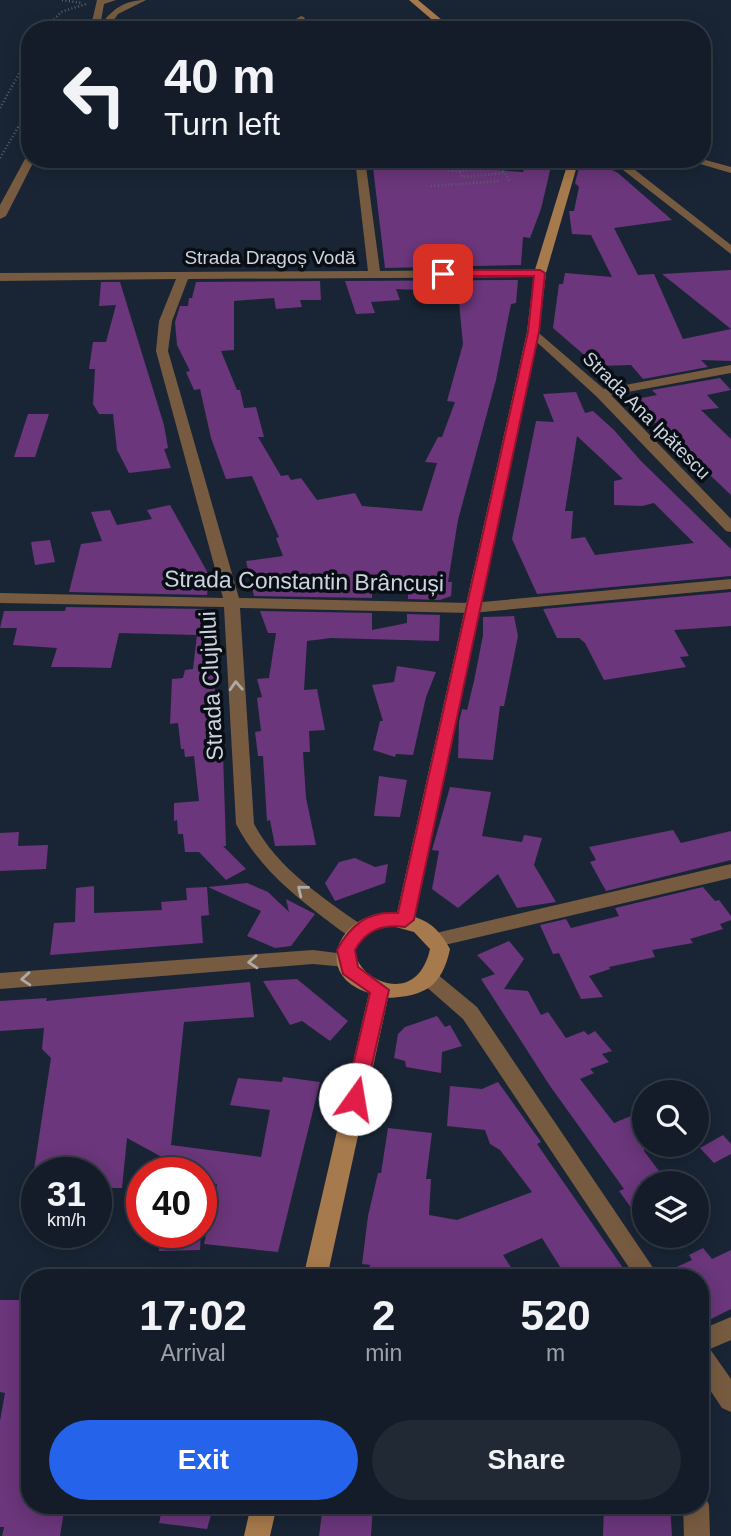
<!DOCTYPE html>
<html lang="en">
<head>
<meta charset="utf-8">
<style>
  :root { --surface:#131c28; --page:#202934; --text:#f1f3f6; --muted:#9da1a8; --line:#323a45; --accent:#2563eb }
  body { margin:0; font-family:Helvetica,sans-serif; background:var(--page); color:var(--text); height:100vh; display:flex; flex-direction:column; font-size:26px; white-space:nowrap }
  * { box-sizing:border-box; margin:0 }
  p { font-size:23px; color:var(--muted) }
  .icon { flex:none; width:38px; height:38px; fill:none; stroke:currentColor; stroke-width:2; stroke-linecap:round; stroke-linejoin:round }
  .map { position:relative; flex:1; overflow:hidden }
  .panel { position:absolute; left:21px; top:1269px; width:688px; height:245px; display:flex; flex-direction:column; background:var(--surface); border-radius:28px; box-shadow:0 4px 18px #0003,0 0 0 2px var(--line) }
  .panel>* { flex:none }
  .banner { position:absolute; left:21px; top:21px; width:690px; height:147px; border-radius:28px; box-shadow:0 4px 18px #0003,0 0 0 2px var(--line); background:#131c28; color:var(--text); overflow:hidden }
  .controls { position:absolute; left:632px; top:1080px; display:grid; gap:14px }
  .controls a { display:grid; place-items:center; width:77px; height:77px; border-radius:50%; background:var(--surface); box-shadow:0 4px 18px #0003,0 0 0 2px var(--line); font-size:35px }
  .speed { position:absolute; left:21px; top:1157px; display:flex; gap:14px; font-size:35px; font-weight:700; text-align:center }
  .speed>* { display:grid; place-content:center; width:91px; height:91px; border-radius:50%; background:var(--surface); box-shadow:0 4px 18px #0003,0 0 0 2px var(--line); line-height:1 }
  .speed small { font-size:18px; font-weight:400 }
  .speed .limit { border:10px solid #d22; background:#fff; color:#111 }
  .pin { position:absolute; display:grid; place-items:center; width:60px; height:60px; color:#fff; margin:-30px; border-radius:14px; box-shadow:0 4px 10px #0006 }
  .me { position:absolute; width:77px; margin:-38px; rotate:13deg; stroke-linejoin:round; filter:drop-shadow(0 0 5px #0008) }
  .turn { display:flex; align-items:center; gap:24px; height:147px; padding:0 28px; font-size:32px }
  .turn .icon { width:91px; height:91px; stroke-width:2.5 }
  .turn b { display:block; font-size:49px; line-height:60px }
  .eta { display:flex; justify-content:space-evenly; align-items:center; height:119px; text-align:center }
  .eta b { font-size:42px; font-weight:700; line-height:49px }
  .button { display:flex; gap:14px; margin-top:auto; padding:14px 28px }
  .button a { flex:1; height:80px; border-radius:42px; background:var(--accent); color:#fff; font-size:28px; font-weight:700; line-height:80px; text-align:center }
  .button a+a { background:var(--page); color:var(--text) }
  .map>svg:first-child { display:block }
  .building { fill:#6b367b; fill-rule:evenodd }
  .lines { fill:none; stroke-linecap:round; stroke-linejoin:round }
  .path { stroke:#596372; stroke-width:2.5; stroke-dasharray:1 2.5; stroke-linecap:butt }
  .street { fill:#775b40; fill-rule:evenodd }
  .secondary { fill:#a67a4c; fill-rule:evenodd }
  .oneway { stroke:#aeaaa7 }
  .route { fill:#e11d48; stroke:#92132f; stroke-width:2 }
  .labels { text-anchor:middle; stroke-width:7; stroke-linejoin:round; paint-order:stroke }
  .far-street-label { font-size:19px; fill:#ccd4df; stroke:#090e15 }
  .street-label { font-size:23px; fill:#ccd4df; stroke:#090e15 }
</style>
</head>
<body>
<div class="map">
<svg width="731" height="1536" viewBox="0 0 731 1536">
  <rect width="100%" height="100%" fill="#192535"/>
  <path class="building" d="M372 159H442L444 165 490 161 496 170 523 172 527 160 552 162 541 209 530 238 523 237 521 265 385 268Z
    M580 164 604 166 618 173 672 220 614 228 638 275 654 274 683 339 731 329 662 274 731 270V361L701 360 708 367 643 379 631 365 597 366 553 328 559 284H563L565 273 612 277 591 235 572 234 569 211H574L579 187 575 183Z
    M518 280 516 303 511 304 496 380 458 520 448 582H452L451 596 440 600 408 599V591H372V598L254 596 246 561 283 556 276 538 279 537 252 476 226 479 211 438 200 389 194 390 186 372 190 371 177 345 175 322 180 306H188L189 298H192L196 282 320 281 321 300H300L302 307 276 309 274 298 234 301V350L221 351 237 390H240L244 408 256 407 264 437H258L281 476 288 475 291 480 301 478 317 500 355 493 362 506 422 511 437 463 425 462 438 437H442L455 402 447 401 463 344 458 292 396 289 400 300 371 302 375 313 356 314 345 281Z
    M101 282H120L164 425 168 448 164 449 171 468 129 473 117 450 113 414H99L93 404 95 369H89L93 342H106L116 305 99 306Z
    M720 378 731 390 707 395 719 408 701 410 731 439V495L634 403H639L636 399 657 395 652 390Z
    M576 392 585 413 593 411 614 430 640 460 731 549V576L537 594 512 539 536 421 554 422 543 394ZM577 436 623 479 614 481V505L642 506 654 503 694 543 595 555 585 537 571 539 573 511H565Z
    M28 414H49L35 457H14Z
    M170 505 209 575 207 595 69 592 81 544 102 541 91 512 110 510 117 525 152 519 147 510Z
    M50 540 55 562 35 565 31 542Z
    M731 592V626L674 630 689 656 680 657 686 667 604 680 585 643 579 638H557L543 609Z
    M66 607 205 609 204 612 218 615 213 664 215 693H209L210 732 220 731 223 753 226 846H223L246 869 226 880 199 852H185L183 834H178L177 820 174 821V803L199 801 194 756 185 757 184 749H181L178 723 170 724 172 679 183 678 185 670 193 669 197 635 119 633 111 668 70 667H51L57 648 13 645 17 628H0L4 611H65Z
    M260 611 372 613V630L407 623V614L440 615 439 641 331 638 307 641 304 690 317 689 325 730 309 731 310 752H303L306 798 316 845 275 846 270 820 267 821 263 756H258L255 732 261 731 257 698 262 697 257 679 269 678 276 633H268Z
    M514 616 518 636 504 706H500L493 760 458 758 459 722 462 709 467 710 474 681 483 635V617Z
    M397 666 436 672 426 697 413 755 396 754 395 757 373 750 380 721H383L372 685 394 682Z
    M379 776 407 780 400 817 374 816Z
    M450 787 491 792 482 836 522 842 524 835 542 838 534 865 556 902 517 908 498 874 458 908 432 889 439 851 432 850Z
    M673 830 681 843 731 831V860L606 891 590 862 596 860 589 847Z
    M19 832 18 846 48 845 46 869 0 871V833Z
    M355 858 375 867 388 864 385 883 335 901 325 883 339 862Z
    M247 883 268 892 289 912 286 899 315 914 291 946 275 948 247 936 261 911 208 887Z
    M94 886V913L162 910 161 902 187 900 186 888 207 887 209 915 201 916 203 943 50 955 54 923 75 922 76 888Z
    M703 887 715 901 719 900 731 916V920L720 924 723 929 690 939 693 943 652 950 655 957 609 967 610 969 589 976 603 997 581 999 559 953 553 954 540 925 566 919 571 928 619 916 615 908Z
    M509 941 524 959 504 989 528 991 541 1015 548 1012 566 1038 584 1031 588 1035 595 1031 612 1051 602 1054 609 1062 590 1069 594 1073 580 1079 614 1123 638 1113 644 1121V1151L668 1183H644V1218L636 1207 632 1209 619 1191 624 1189 550 1086 481 979 495 974 477 955Z
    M297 979 348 1021 330 1041 302 1021 290 1025 263 981Z
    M250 982 254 1017 184 1022 171 1145 261 1157 270 1110 230 1105 238 1078 282 1082 283 1077 320 1082 278 1252 204 1244 217 1184 201 1182V1172H179L180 1167 127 1138 122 1188H96V1172L34 1170 51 1058 42 1049 44 1028 0 1031V1001L47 998 46 1001Z
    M437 1016 445 1027 450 1025 462 1046 442 1052 441 1073 406 1067 405 1061 394 1058 398 1034 405 1027Z
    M498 1082 541 1142 537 1144 630 1278H567L542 1238 503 1255 518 1278H368L370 1265 362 1264 368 1216 378 1173H381L388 1128 432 1133 426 1179H431L429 1215 457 1220 532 1192 500 1150 490 1144 485 1130 447 1126 450 1086 482 1089Z
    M723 1135 731 1144V1154L714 1163 700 1148Z
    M161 1232H201L200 1250 159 1251Z
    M703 1248 712 1259 731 1250V1309L711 1319 700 1302V1278H662L661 1274 692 1260 689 1255Z
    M0 1300H30V1505H65L60 1536H2L4 1527H0V1421L5 1393 0 1392Z
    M163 1505H214L207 1529 159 1523Z
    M323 1505H373L371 1536H319Z
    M604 1505H670L672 1536H603Z"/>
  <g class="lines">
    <path class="path" d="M62 0 82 3
      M45 30 61 12 86 4
      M0 108 30 54
      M0 158 30 107
      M423 168 445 167 447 171 501 168 510 181
      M460 172 462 177 505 173
      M431 186 500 181"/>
    <path class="street" d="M97 0H116L104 4 100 26C112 9 125 0 146 0L118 14 107 30H90Z
      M301 16 304 17 310 30H301L296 19Z
      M30 156V159H35L6 216 0 219V205L25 159Z
      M355 159H365L380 271 540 269 546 273 540 277 188 279 172 321 168 351 239 598 471 603 731 579V589L471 613 240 608 254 824C278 869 322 897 363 926L366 931 363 936 356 938C344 935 334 925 324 918 288 891 257 864 236 824L224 607 0 603V593L223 598 156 351 159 321 176 279 0 281V273L368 271Z
      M609 159H621L731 245V254Z
      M683 159H702L731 167V173Z
      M533 328 604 389 731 365V373L611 395 731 519V532L726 531 596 396 529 335V329Z
      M731 864V878L436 947 429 945 426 940 429 935 436 933Z
      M313 950 353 955 356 960 353 965 346 967 313 964 0 989V973Z
      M430 971 437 974 477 1007 660 1278H636L463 1019 423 984 420 979 423 974Z
      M731 1317V1340L710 1349 731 1379V1412L722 1408 700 1375V1330Z
      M700 1494 705 1496 709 1505 710 1536H684L683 1505H700Z"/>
    <path class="secondary" d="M409 0H418L454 30H444Z
      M569 159H579L546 273 539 332 415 917C433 923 441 933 450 949 442 986 426 996 388 998L327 1278H303L369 993C308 974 342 907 397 913L527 332 534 273ZM392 926 414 932 430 949C411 1034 299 939 392 926Z
      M251 1505H277L270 1536H244Z"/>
  </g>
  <defs><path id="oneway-chevron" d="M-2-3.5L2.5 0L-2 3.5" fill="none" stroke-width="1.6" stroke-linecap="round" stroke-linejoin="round" transform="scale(1.75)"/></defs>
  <g class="oneway">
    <use href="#oneway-chevron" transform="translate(236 686) rotate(-93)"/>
    <use href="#oneway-chevron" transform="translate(302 890) rotate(-141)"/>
    <use href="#oneway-chevron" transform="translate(253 962) rotate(176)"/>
    <use href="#oneway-chevron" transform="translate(26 979) rotate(176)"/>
  </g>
  <path class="route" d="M443 270H540L545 273 539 332 414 920 405 927C382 924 366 930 355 950L358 967 389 990 364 1099 362 1105H348L345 1099 370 993 343 974 337 950C350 926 368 910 398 913L528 332 534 276H439V271Z"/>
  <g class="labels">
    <g class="far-street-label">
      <text x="270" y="264">Strada Dragoș Vodă</text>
      <text transform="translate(647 415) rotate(45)" y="7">Strada Ana Ipătescu</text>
    </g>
    <g class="street-label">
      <text transform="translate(304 581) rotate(1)" y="8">Strada Constantin Brâncuși</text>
      <text transform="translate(211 686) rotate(-93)" y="8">Strada Clujului</text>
    </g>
  </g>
</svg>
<div class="controls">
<a><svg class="icon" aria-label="search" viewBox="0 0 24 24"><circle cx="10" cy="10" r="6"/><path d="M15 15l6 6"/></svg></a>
<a><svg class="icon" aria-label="layers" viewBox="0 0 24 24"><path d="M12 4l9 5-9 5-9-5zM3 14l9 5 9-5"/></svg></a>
</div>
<div class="speed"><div>31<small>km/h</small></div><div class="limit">40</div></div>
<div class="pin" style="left:443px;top:274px;background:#d93025"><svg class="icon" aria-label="arrive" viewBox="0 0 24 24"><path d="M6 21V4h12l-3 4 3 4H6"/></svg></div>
<svg class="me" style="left:355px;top:1099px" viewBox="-20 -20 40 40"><circle r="19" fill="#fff"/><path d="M0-13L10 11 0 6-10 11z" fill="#e11d48"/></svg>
<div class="banner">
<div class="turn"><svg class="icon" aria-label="left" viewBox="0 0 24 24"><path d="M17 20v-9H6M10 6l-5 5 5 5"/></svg><div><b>40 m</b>Turn left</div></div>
</div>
<section class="panel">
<div class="eta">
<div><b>17:02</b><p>Arrival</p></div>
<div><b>2</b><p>min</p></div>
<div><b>520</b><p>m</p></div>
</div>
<div class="button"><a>Exit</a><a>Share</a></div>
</section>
</div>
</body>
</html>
